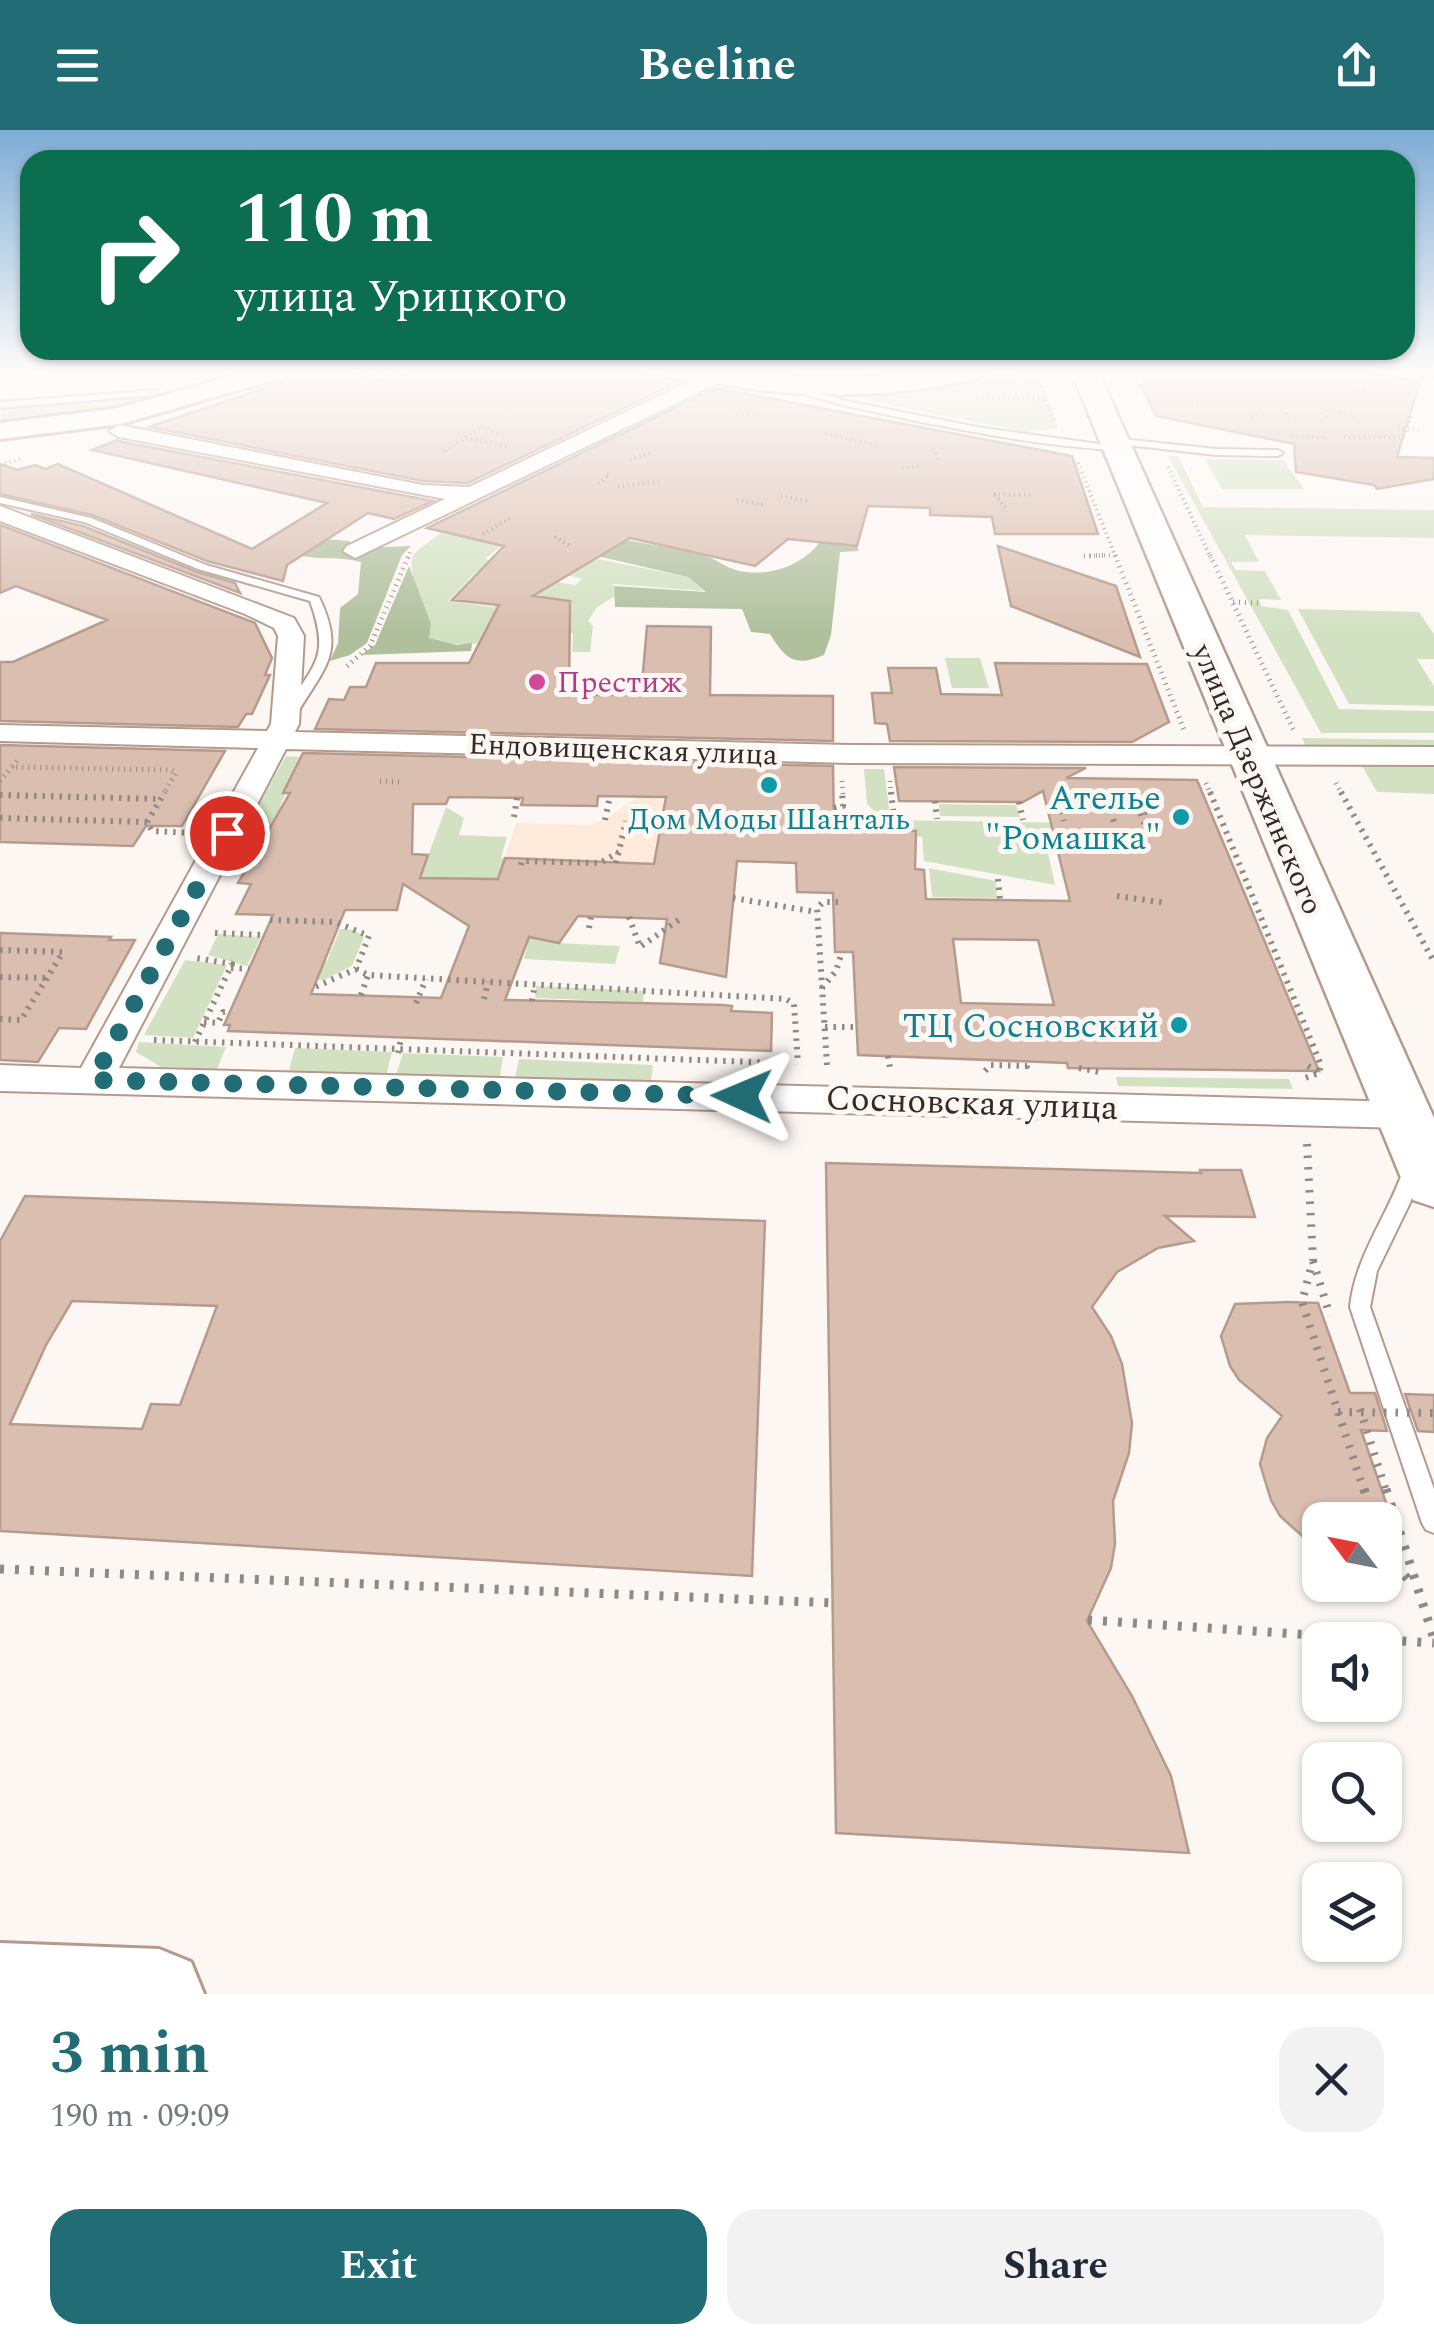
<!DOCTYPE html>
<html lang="en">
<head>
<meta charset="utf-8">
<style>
  :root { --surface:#fff; --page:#f2f2f3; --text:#1f2937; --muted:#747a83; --accent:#216c75 }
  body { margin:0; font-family:Spectral,serif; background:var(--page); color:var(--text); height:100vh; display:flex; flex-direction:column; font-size:38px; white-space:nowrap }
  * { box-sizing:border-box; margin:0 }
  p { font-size:32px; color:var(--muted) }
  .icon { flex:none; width:55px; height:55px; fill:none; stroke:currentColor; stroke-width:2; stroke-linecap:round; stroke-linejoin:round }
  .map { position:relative; height:1864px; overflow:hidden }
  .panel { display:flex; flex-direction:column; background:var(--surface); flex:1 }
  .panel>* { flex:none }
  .banner { position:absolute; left:20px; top:20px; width:1395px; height:210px; border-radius:30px; box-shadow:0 2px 8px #0004; background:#0b6e4f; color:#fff; overflow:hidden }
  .needle { width:65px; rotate:302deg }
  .controls { position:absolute; left:1302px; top:1372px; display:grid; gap:20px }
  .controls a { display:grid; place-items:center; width:100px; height:100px; border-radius:20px; background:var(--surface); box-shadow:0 2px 8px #0004; font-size:50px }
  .pin { position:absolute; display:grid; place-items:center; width:85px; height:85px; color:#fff; margin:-42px; border:5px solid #fff; border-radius:50%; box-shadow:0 2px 10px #0007 }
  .me { position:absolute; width:110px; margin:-55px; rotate:271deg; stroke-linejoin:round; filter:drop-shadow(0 0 8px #0008) }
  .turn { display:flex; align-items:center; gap:35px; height:210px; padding:0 50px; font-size:45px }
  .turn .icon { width:130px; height:130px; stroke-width:2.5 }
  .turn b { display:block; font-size:70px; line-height:85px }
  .round { display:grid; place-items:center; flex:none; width:105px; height:105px; border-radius:30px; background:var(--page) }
  .headline { display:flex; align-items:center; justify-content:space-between; height:170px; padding:0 50px }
  h1 { font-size:60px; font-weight:700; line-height:75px; color:var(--accent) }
  .cta { display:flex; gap:20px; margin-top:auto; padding:20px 50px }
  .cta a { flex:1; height:115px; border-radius:30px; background:var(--accent); color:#fff; font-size:40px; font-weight:700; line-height:115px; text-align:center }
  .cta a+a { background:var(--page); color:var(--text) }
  header { display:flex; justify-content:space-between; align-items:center; height:130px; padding:0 50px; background:var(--accent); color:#fff; font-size:45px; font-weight:700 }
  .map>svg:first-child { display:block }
  .education { fill:#fdeada }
  .green { fill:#d3e1c3 }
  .forest { fill:#b0c09d }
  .building { fill:#dabeb0; stroke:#b69b8d; stroke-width:2.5; fill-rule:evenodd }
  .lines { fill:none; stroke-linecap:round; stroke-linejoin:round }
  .service-casing { stroke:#b59a8c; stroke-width:4 }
  .minor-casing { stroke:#b59a8c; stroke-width:4 }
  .secondary-casing { stroke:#b59a8c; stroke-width:6 }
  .primary-casing { stroke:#b59a8c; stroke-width:5 }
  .path-far4 { stroke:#918985; stroke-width:4; stroke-dasharray:1 4; stroke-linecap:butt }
  .path-far3 { stroke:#918985; stroke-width:5; stroke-dasharray:1 5; stroke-linecap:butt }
  .path-far2 { stroke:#918985; stroke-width:6; stroke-dasharray:2.5 6; stroke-linecap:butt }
  .path-far1 { stroke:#918985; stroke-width:8; stroke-dasharray:2.5 9; stroke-linecap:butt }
  .path { stroke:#918985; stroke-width:9; stroke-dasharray:4 11; stroke-linecap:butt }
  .service { fill:#fff; fill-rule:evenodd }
  .minor { fill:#fff; fill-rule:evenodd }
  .secondary { fill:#fff; fill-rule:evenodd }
  .primary { fill:#fff; fill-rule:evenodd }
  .path-bridge { stroke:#918985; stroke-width:8; stroke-dasharray:2.5 9; stroke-linecap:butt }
  .route { stroke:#216c75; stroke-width:18; stroke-dasharray:0 32.4 }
  .hotel-dot { fill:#d1479c; stroke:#fdf7f4; stroke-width:4 }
  .culture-dot { fill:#0f9aa8; stroke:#fdf7f4; stroke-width:4 }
  .labels { text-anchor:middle; stroke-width:10; stroke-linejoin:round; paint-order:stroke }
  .far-hotel-label { font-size:30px; fill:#b23c85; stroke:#fdf7f4; text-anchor:start }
  .far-street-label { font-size:30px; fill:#342a24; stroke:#fdf7f4 }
  .far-culture-label { font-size:30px; fill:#0d838f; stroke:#fdf7f4 }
  .culture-label { font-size:35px; fill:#0d838f; stroke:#fdf7f4; text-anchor:end }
  .street-label { font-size:35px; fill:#342a24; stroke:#fdf7f4 }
</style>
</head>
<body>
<header><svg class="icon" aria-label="menu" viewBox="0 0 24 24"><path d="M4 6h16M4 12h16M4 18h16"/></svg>Beeline<svg class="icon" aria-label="share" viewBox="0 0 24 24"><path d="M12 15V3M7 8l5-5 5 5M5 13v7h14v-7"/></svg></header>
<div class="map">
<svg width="1434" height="1864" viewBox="0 0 1434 1864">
  <rect width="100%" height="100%" fill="#fdf7f4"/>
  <path class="education" d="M637 667H655L665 672 658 713 662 749 505 727 516 693 589 695 605 690Z"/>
  <path class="green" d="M1008 244 1042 249 1058 298 1025 302 863 270 862 263Z
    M132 268 145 270 82 286 0 293 2 279Z
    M1168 326H1178L1203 377 1434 380V408L1245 405 1259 432H1231L1236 440 1265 441 1281 470 1259 469 1261 476 1288 480 1339 579 1434 581V603H1321Z
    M1205 329 1283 330 1304 359H1222Z
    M441 403 479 411 564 416 502 415 485 429 529 438 516 447 476 442 448 471 494 477 522 446 575 455 582 449 540 438 551 428 584 436 598 429 688 447 704 461 613 454 615 466 597 477 588 491 593 496 590 522H572L573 505 567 495C526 503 470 525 429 508 430 486 402 438 415 423 422 416 433 409 441 403Z
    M1298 479 1419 482 1434 504V529H1417L1434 556V576L1349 574Z
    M945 528H980L989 558H952Z
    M1302 608 1434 610V618L1306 617Z
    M286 626 301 627 268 705 244 701Z
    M1362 636 1434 637V664L1377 662Z
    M864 639H884L890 686H879L867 674Z
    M939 674 1016 675 1020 687 940 686Z
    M446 677 464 688 459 705 507 707 501 728 516 730 512 750 420 748Z
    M889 690 1081 693 1082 718H1047L1055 755 924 731 922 707 889 706Z
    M929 738 996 751 997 768 932 767Z
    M340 799 355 800 364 807 352 836 324 850H314L321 832 327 831Z
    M218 804 261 807 247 836 208 825Z
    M529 807 559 813 620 816 615 834 524 829Z
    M185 830 227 835 193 908 144 905Z
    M536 856 644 861 643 872 535 868Z
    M139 912 226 917 217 939 161 937 136 922Z
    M295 918 392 922 386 946 288 944Z
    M403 923 503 927 500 948 396 945Z
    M519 929 653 935 651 951 515 948Z
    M1116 947 1289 949 1293 959 1118 956Z"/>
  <path class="forest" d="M616 408C646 414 678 418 708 427 718 430 725 437 736 440 766 448 801 437 820 412L857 416 859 421 840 422 831 505 824 525C794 538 785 528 770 504L751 502 742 479 615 477 614 456 706 462 688 447 584 423Z
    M325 409 349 411 354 418 411 416 402 425 367 513 350 525 330 531 338 513 340 478 358 464 361 432C335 425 316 432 286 422Z
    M409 436 431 494 429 508 457 515 472 513 471 521 361 525 375 515Z"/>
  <path class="building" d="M291 242H345L384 252 411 242H636L681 251 468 353 423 351 149 297 285 251Z
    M1139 242H1365L1420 252 1397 327 1434 328V349L1377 359 1374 355 1296 342 1294 314 1156 286 1140 255H1146Z
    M716 258 1072 326 1098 404H995L992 387 930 385V378L868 376 857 416 788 409 755 436 630 408 533 466 570 471 569 565H641L647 496 711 497 710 565 833 566V611L315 599 329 569 344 570 350 557H366L376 533H469L499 475 452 470 504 416 427 398Z
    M117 310 118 311 433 371 394 389 368 383 287 435 283 451 207 431 92 385 0 364V334L17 340 35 335 46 339 58 334 252 419 327 373 92 320Z
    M31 384 83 396 197 442 235 453 240 463Z
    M0 395 255 493 272 528 265 545H270L252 584H246L238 597 0 591V532H13L107 490 16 456 0 463Z
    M998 416 1116 456 1140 527 1011 476Z
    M995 533 1147 534 1169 592 1132 612 890 611 887 594 875 593 872 563H892L888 538H936L941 564 1002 565Z
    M0 615 225 621 182 696H146L133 716 0 712Z
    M303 623 833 636 834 698 916 701 915 739 924 740 926 769 1070 771 1043 661 1023 672 899 671 894 637 1086 638 1066 648 1197 650 1319 941 1068 938 1067 933 858 925 853 822H835L833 763 797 762 796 733 737 731 726 847 660 833 667 789 578 786 559 813 529 807 505 870 723 875 732 876 731 881 772 883 771 921 228 901 230 895H224L273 785 236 784 251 754 238 753 290 663H283ZM598 666 666 667 654 734 505 728 498 749 420 748 428 725 412 724 413 674H446L449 667 523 668 521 675 597 676ZM403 754 469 796 441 868 311 864 345 780H397ZM953 809 1038 810 1054 875 961 873Z
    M0 803 111 807 109 810H135L86 899 59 898 38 932 0 930Z
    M826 1033 1201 1043 1200 1040H1241L1255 1087 1165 1086 1194 1111 1158 1118 1117 1142 1092 1177 1111 1206 1122 1234 1132 1293 1129 1323 1113 1371 1115 1414 1111 1438 1087 1491 1132 1566 1171 1646 1189 1723 836 1703Z
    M25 1066 765 1091 752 1446 0 1401V1111ZM72 1171 217 1176 180 1275 151 1274 142 1299 10 1294 46 1215Z
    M1287 1172 1318 1173 1350 1263H1375L1387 1301 1361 1300 1392 1390H1320V1422L1280 1386 1271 1370 1260 1334 1267 1308 1282 1286 1239 1250 1230 1236 1221 1206 1235 1174Z
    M1405 1264 1434 1265V1302L1418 1301Z"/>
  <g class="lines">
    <defs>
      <path id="service" d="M365 242H396L379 248Z
        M788 253 842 270 977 297 1121 317 1116 320C1052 317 989 305 926 293 879 283 831 274 785 258Z
        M158 260 155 265 0 278V272Z
        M1113 308 1216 319 1278 320 1283 323 1278 326 1216 325 1110 313 1108 311Z
        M0 367 91 388 206 435 319 467C347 525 323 538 295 587H285L284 584C311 534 332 532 310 471L198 439 84 392 0 373Z
        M1413 1031 1420 1033 1422 1038 1410 1073 1377 1141 1370 1177 1434 1359V1403L1426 1400 1422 1393 1350 1177C1355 1126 1388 1086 1404 1038L1406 1033Z"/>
      <path id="minor" d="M716 242H731L733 246 355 428 343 421 347 416 445 369 119 307 109 301 119 295 423 355 469 357 701 246Z
        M1422 242H1434V248Z
        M0 376 294 488 304 506 299 594 295 602 850 615 1434 617V635L850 633 286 619 119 938 1404 972 1418 976 1423 985 1418 994 1404 998 0 961V935L81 938 258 618 0 611V595L267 601 271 594 278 506 274 498 245 484 0 391Z"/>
      <path id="secondary" d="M246 242H287L284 247 121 294 0 309V293L119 278Z
        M0 1813 159 1819 191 1832 204 1864H0Z"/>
      <path id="primary" d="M690 242 836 247 983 242 979 248C889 270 784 270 694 248Z
        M1064 242H1097L1101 248 1434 988V1077L1413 1070 1404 1055 1076 253Z"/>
    </defs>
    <use href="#service" class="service-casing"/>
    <use href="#minor" class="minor-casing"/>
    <use href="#secondary" class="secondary-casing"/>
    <use href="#primary" class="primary-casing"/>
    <path class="path-far4" d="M1035 242 1054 292
      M1124 242 1138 243
      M1245 242 1257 269
      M1369 242 1408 249
      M1273 245 1276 242
      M998 246 1024 244 1039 248
      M1319 253 1325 247
      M998 255 1024 247
      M1181 255 1200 256
      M1349 259H1377
      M978 268 1047 269
      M1197 272 1207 268
      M733 277 740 278 741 285 759 282
      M1335 281 1357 288
      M1286 283 1291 291
      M1322 283 1329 290
      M1252 287 1260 280
      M1398 297 1423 301
      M826 304 876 315
      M1292 306 1326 307
      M1344 307H1403L1413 284
      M466 308 508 316
      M933 319 938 329
      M445 321 481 297 500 304
      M630 330 651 323
      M1078 333 1116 428
      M0 335 23 328
      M1168 337 1211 428
      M902 338 918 336
      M599 354 609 344 605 343
      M618 356 661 351
      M994 364 1034 365
      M995 365 1006 378
      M781 366 807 371
      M737 370 765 375
      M483 404 513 386
      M555 407 569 415
      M1084 426 1114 425
      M408 428 410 422"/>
    <path class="path-far3" d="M1115 425 1184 600
      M1210 425 1294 601
      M1084 426 1108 425
      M1233 472 1260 473
      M347 536 370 516 409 425
      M17 631 12 637 171 640 176 643 163 665
      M0 651 12 637
      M380 651 399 652
      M842 651 843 665
      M890 651 891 665
      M1206 653 1211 665
      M1336 653 1342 665"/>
    <path class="path-far2" d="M891 662 894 688
      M1210 662 1321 935 1319 943 1305 948
      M1341 662 1434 832
      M0 665 160 669
      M935 671 937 689
      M1019 672 1023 690
      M1060 673 1064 691
      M1108 673 1114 692
      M834 678 843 676 842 662
      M1147 682H1140L1149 707
      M514 687 517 668
      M0 688 147 692 152 701 194 703
      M605 690 610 666
      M147 692 165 662
      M616 733 626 691
      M521 735 522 731 600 733 619 722
      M998 749 1000 770
      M1117 766 1167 773
      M733 768 817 782
      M629 787 640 817 680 789
      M270 790 335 792 369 806 356 839 313 858
      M589 798 591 786
      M215 803 264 805
      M0 820 63 822 21 890 0 889
      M231 838 249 839
      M356 839 368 845 786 869 794 874 798 934
      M0 847 45 848
      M822 858 836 841 842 822
      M361 865 368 845
      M484 869 488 852
      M532 871 535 854
      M416 873 426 849
      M204 892 218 893 223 882H229
      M825 897H856
      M154 910 781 933
      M195 912 232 834 196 828
      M398 923 401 909
      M888 926 890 938
      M827 935 817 778 823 772H838
      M1308 936 1319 943
      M1079 938 1104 943
      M985 941 991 935 1027 936V932"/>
    <path class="path-far1" d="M1307 1014 1313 1130 1302 1172 1364 1361
      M1313 1131 1330 1186
      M1360 1279 1386 1361"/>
    <path class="path" d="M1364 1359 1374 1390
      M1386 1359 1434 1509
      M1385 1423 1414 1456
      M0 1439 835 1473
      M1088 1490 1434 1513"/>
    <use href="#service" class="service"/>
    <use href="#minor" class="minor"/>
    <use href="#secondary" class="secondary"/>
    <use href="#primary" class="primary"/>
    <path class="path-bridge" d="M1338 1282 1434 1283"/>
  </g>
  <linearGradient id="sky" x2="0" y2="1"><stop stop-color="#7fadd6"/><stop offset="0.48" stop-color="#fefbfa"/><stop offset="1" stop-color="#fefbfa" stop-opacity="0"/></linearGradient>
  <rect width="1434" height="503" fill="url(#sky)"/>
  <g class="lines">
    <path class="route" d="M227 703 93 950 742 966"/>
  </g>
  <circle class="hotel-dot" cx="537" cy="552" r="10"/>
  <g class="culture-dot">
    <circle cx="769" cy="655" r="10"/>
    <circle cx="1181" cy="687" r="10"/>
    <circle cx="1179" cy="895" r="10"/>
  </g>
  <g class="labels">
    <g class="far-hotel-label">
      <text x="557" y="562">Престиж</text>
    </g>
    <g class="far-street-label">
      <text transform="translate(623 619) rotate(2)" y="10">Ендовищенская улица</text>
      <text transform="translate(1258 649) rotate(67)" y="10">улица Дзержинского</text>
    </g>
    <g class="far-culture-label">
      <text x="769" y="699">Дом Моды Шанталь</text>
    </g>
    <g class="culture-label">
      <text x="1161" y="679">Ателье<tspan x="1161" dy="40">"Ромашка"</tspan></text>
      <text x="1159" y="907">ТЦ Сосновский</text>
    </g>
    <g class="street-label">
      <text transform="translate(972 972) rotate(2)" y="12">Сосновская улица</text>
    </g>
  </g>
</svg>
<div class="controls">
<a><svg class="needle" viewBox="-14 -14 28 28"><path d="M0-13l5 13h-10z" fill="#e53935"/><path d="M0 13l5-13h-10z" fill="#747a83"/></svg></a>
<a><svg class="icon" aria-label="sound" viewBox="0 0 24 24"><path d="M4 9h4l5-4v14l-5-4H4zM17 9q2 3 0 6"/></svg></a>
<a><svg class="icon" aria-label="search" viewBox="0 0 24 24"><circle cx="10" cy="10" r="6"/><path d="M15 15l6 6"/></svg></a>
<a><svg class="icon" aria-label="layers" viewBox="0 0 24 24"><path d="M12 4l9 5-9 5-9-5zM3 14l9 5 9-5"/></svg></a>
</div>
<div class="pin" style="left:227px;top:703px;background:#d93025"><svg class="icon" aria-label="arrive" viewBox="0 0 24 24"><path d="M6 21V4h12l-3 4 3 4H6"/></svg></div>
<svg class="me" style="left:742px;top:966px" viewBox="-20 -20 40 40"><path d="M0-17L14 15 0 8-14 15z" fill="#216c75" stroke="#fff" stroke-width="4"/></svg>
<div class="banner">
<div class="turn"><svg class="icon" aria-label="right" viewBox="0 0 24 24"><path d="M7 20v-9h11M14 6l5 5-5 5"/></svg><div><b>110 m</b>улица Урицкого</div></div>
</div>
</div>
<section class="panel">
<div class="headline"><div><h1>3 min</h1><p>190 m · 09:09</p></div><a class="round"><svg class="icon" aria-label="close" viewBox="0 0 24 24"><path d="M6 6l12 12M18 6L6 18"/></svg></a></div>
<div class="cta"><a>Exit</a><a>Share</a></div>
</section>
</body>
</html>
